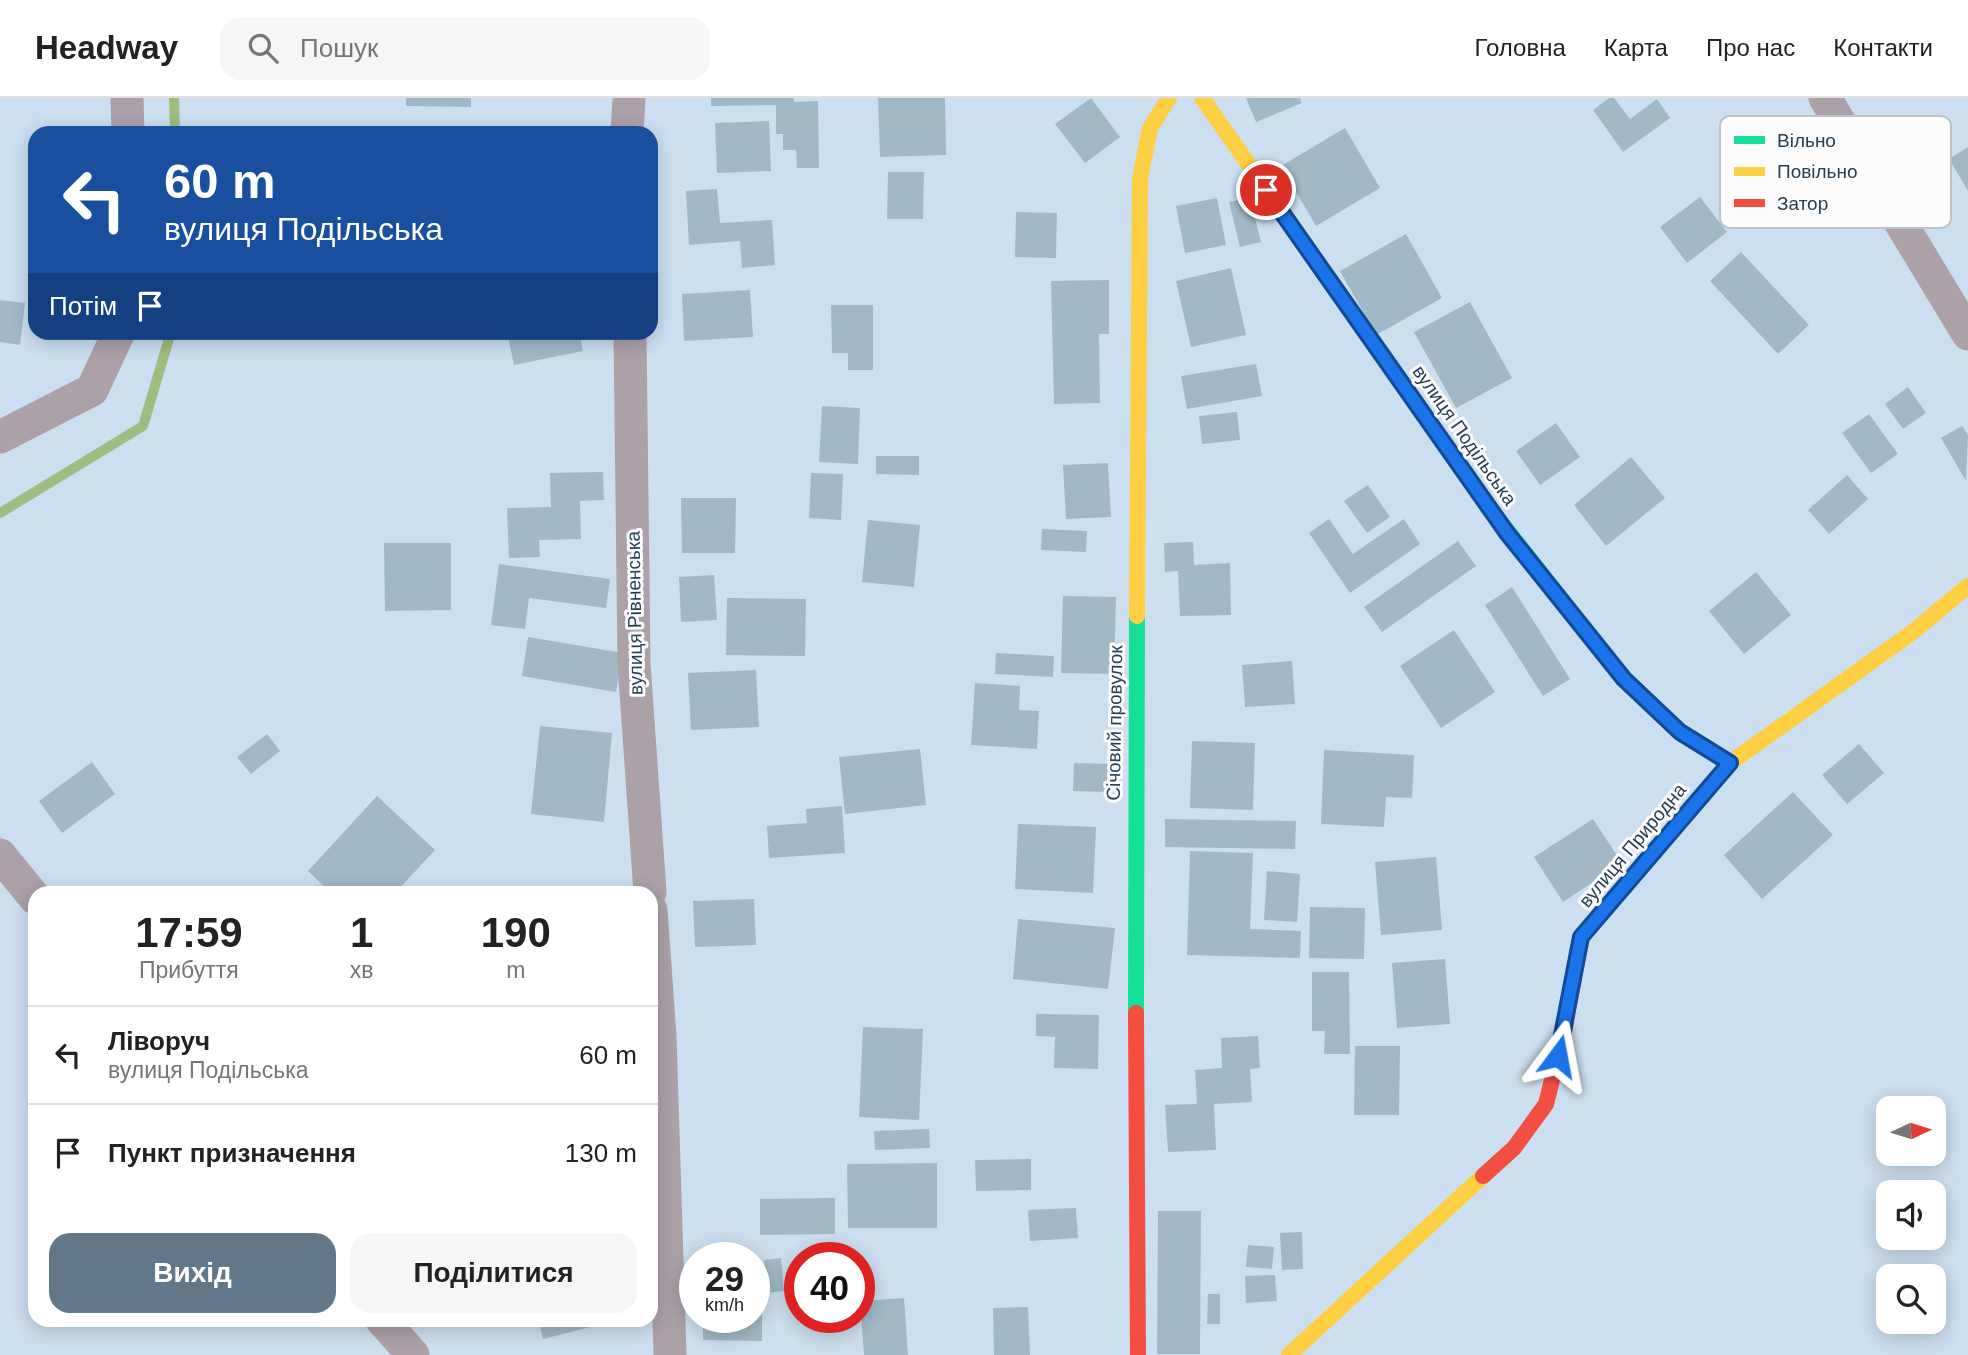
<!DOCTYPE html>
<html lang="uk">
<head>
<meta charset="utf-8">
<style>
  :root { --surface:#fff; --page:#f6f6f6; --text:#222; --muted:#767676; --line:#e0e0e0; --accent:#61788b }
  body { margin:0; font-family:Helvetica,sans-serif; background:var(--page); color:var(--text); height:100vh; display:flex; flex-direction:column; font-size:26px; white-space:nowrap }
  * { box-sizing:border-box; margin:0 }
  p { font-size:23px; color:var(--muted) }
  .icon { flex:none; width:38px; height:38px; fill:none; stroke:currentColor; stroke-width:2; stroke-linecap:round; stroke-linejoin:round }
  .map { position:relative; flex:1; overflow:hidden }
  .drawer { position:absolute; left:28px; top:788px; width:630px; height:441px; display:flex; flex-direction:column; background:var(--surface); border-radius:21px; box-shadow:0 4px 18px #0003 }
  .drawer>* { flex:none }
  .banner { position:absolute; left:28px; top:28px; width:630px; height:214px; border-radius:21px; box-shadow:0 4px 18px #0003; background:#1a4fa0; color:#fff; overflow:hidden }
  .needle { width:46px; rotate:86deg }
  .buttons { position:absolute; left:1876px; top:998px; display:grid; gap:14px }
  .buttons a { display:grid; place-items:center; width:70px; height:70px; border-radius:14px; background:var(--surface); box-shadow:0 4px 18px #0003; font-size:35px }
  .speed { position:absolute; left:679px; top:1144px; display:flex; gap:14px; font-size:35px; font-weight:700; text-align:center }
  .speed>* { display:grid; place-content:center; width:91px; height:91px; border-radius:50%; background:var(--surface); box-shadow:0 4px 18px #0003; line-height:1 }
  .speed small { font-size:18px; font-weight:400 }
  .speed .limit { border:10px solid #d22; background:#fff; color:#111 }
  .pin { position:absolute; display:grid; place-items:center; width:60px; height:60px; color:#fff; margin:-30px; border:4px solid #fff; border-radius:50%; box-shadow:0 2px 7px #0007 }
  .me { position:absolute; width:77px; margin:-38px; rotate:13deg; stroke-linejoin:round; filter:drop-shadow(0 0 5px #0008) }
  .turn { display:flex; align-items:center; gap:24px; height:147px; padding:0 21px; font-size:32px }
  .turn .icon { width:91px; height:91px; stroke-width:2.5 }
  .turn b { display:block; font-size:49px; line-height:60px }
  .then { display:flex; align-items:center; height:66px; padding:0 21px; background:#0003; gap:14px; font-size:26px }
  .eta { display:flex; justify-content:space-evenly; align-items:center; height:119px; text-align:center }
  .eta b { font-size:42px; font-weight:700; line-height:49px }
  .cta { display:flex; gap:14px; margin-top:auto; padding:14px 21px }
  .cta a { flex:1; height:80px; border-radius:21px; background:var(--accent); color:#fff; font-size:28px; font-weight:700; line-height:80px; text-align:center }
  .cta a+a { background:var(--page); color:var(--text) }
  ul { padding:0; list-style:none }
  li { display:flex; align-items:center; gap:21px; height:98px; padding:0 21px; border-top:2px solid var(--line) }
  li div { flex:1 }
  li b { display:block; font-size:26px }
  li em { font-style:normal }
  header { display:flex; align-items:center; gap:42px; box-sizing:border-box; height:98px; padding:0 35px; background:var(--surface); border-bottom:2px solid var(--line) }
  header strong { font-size:33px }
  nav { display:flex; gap:38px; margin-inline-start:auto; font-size:24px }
  .search { width:490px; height:63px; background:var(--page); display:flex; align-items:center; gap:18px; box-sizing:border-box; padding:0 24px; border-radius:21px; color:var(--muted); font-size:26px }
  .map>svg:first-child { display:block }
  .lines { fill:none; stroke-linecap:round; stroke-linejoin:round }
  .stream { stroke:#9fbd7e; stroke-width:10 }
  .building { fill:#a1b9c7 }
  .street { stroke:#ada1a9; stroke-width:33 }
  .fast { stroke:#16e098; stroke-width:16 }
  .slow { stroke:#ffcf43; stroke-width:16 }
  .jam { stroke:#f24e42; stroke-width:16 }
  .route-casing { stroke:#114b97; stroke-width:18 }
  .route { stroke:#1a73e8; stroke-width:12 }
  .labels { text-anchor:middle; stroke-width:6; stroke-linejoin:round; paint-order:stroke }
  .street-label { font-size:19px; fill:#284054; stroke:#fcfcfc }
  .key { fill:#fcfcfc; stroke:#bcc4ca; stroke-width:2 }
  .key-label { font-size:19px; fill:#284054 }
</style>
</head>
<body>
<header>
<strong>Headway</strong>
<div class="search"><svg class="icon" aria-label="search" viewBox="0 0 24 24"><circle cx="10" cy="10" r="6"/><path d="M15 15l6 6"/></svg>Пошук</div>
<nav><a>Головна</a><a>Карта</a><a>Про нас</a><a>Контакти</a></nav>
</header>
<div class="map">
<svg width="1968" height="1257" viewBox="0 0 1968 1257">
  <rect width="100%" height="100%" fill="#ccdff0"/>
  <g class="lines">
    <path class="stream" d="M174 0 175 35
      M0 415 143 328 171 234"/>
  </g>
  <path class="building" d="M406 0H471V9L406 8Z
    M711 0H794V4L818 3 819 70H797L796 52H783V36H776V7L711 8Z
    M878 0H945L946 57 880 59Z
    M1091 0 1120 39 1085 65 1055 26Z
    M1246 0H1300L1302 5 1256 24Z
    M1609 0H1614L1630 21 1657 1 1670 20 1623 54 1593 12Z
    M769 23 771 73 717 75 715 25Z
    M1345 30 1380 90 1316 128 1281 68Z
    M1968 49V93L1949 61Z
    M888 74H924L923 121H887Z
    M717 91 720 125 772 122 775 167 742 170 740 143 689 147 686 93Z
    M1700 99 1727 134 1687 165 1660 129Z
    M1217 100 1226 147 1185 155 1176 108Z
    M1250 100 1261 144 1240 149 1229 104Z
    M1016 114 1057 115 1056 160 1015 159Z
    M1406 136 1442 200 1376 237 1340 173Z
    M1741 154 1809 227 1778 256 1710 183Z
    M1231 170 1246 237 1191 249 1176 183Z
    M1109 182V236H1099L1100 305 1054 306 1051 183Z
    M750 192 753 239 684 243 682 196Z
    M0 202 25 205 20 247 0 244Z
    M1470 204 1512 280 1456 310 1414 234Z
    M831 207H873V272H848V255H832Z
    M507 234H579L583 253 514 267Z
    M1256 266 1262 298 1187 311 1181 278Z
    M1908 289 1926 315 1903 331 1885 306Z
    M822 308 860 310 858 366 819 364Z
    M1237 314 1240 342 1202 346 1199 318Z
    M1869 316 1898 356 1871 375 1842 335Z
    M1556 325 1580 359 1540 387 1516 353Z
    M1962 328 1968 337 1966 383 1941 340Z
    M876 358H919V377L876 376Z
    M1631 359 1665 400 1606 448 1574 407Z
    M1108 365 1111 419 1066 421 1063 367Z
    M603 374 604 402 580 403 581 441 539 442 540 459 509 460 507 410 551 409 550 375Z
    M811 375 843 376 841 422 809 420Z
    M1847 377 1868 401 1829 436 1808 412Z
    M1368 387 1390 419 1367 435 1344 403Z
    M681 400H736L735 455H682Z
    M1329 421 1353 456 1404 421 1420 446 1350 495 1309 435Z
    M868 422 920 427 914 489 862 484Z
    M1042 431 1087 433 1086 454 1041 452Z
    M1458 443 1476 468 1382 534 1364 509Z
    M1193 444 1194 467 1230 465 1231 517 1180 518 1178 473 1165 474 1164 445Z
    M384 445H451V512L385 513Z
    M499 466 610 481 606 510 529 500 525 531 491 527Z
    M1756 474 1791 517 1744 556 1709 513Z
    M714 477 717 522 681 524 679 479Z
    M1512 489 1570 581 1543 598 1485 507Z
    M1063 498 1116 499 1114 576 1061 575Z
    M727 500 806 501 805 558 726 557Z
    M1454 532 1495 594 1441 630 1400 568Z
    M528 539 623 555 616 594 522 578Z
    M996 555 1054 558 1053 579 995 576Z
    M1292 563 1295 606 1245 609 1242 567Z
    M756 572 759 629 691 632 688 575Z
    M975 585 1020 588 1019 612 1039 613 1037 651 971 647Z
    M540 628 612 635 604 724 531 716Z
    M267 636 280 653 251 676 237 659Z
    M1192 643 1255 645 1253 712 1190 710Z
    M1859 646 1884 675 1847 706 1822 677Z
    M920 651 926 707 845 716 839 659Z
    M1324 652 1414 657 1412 700 1386 699 1384 729 1321 726Z
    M92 664 115 696 62 735 39 703Z
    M1074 665 1114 666 1113 694 1073 693Z
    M1793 694 1833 737 1762 801 1724 757Z
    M377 698 435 752 396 794H330L308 773Z
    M842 708 845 755 769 760 767 728 807 725 806 711Z
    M1165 721 1296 723 1295 751 1165 749Z
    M1593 721 1622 765 1563 804 1534 759Z
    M1018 726 1096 729 1093 795 1015 791Z
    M1190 753 1253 755 1250 831 1301 833 1300 860 1187 857Z
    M1436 759 1442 832 1381 837 1375 764Z
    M1267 773 1300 776 1297 824 1264 822Z
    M754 801 756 847 695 849 693 803Z
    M1310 809 1365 810 1364 861 1309 860Z
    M1018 821 1115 830 1108 891 1013 881Z
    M1445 861 1450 926 1397 930 1392 865Z
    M1312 874H1349L1350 956H1324L1325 933H1312Z
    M1036 916 1099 917 1098 971 1054 970 1055 939 1036 938Z
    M863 929 923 931 919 1022 859 1019Z
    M1258 938 1260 970 1250 971 1252 1004 1214 1006 1216 1052 1168 1054 1165 1007 1197 1006 1195 972 1222 970 1221 940Z
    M1355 948H1400L1399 1017H1354Z
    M929 1031 930 1050 875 1052 874 1033Z
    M1031 1061V1092L976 1093 975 1062Z
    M937 1065V1130H848L847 1066Z
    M835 1100V1136L760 1137V1101Z
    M1076 1110 1078 1140 1030 1143 1028 1112Z
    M1158 1113H1201L1200 1256H1157Z
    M1302 1134 1303 1171 1282 1172 1280 1135Z
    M1248 1147 1274 1149 1272 1171 1246 1169Z
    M781 1160 784 1193 767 1195 764 1162Z
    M1275 1177 1277 1203 1246 1205 1245 1178Z
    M1208 1196H1220V1226H1207Z
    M904 1200 908 1257H864L860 1203Z
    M754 1208H762V1243L703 1242V1220H754Z
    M1028 1209 1030 1257H994L993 1210Z
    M538 1222H605L606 1225 543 1241Z"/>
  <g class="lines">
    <path class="street" d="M127 0 128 35
      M1825 0 1968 236
      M627 35 629 0
      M630 234 634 566 650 794
      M0 339 92 292 119 234
      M0 757 35 800
      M651 812 660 938 670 1257
      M382 1222 413 1257"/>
    <path class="fast" d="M1499 422 1624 581 1680 634 1730 665
      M1136 915 1137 518"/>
    <path class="slow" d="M1202 0 1499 422
      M1137 518 1140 81 1150 30 1169 0
      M1713 685 1730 665 1914 533 1968 488
      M1289 1257 1483 1078"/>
    <path class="jam" d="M1136 915 1138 1257
      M1483 1078 1514 1050 1546 1006 1564 934 1581 839 1713 685"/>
  </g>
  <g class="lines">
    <defs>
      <path id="route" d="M1266 92 1507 435 1624 581 1680 634 1730 665 1581 839 1558 958"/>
    </defs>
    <use href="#route" class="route-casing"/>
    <use href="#route" class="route"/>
  </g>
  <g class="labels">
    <g class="street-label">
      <text transform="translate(1465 337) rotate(55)" y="7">вулиця Подільська</text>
      <text transform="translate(634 515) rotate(-91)" y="7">вулиця Рівненська</text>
      <text transform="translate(1114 625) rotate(-89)" y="7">Січовий провулок</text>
      <text transform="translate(1632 747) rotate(-50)" y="7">вулиця Природна</text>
    </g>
  </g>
  <rect x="1720" y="18" width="231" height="112" rx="10" class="key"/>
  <rect x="1734" y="38" width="31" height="8" fill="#16e098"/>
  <rect x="1734" y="69" width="31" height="9" fill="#ffcf43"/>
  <rect x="1734" y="101" width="31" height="8" fill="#f24e42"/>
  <g class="key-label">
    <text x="1777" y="49">Вільно</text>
    <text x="1777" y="80">Повільно</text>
    <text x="1777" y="112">Затор</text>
  </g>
</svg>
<div class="buttons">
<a><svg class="needle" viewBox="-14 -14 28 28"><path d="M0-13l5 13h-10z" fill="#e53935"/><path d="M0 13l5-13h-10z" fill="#767676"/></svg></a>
<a><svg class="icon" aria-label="sound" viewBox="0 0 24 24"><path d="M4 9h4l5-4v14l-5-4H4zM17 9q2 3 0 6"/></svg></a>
<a><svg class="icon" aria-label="search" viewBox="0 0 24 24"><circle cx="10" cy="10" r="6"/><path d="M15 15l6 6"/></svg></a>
</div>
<div class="speed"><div>29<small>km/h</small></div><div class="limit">40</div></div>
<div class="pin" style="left:1266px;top:92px;background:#d93025"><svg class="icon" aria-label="arrive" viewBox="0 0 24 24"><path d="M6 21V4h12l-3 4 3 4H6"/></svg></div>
<svg class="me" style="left:1558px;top:958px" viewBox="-20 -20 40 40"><path d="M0-17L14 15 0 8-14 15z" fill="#1a73e8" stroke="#fff" stroke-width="4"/></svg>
<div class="banner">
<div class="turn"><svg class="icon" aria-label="left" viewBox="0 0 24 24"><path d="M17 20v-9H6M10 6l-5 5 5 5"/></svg><div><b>60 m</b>вулиця Подільська</div></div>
<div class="then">Потім<svg class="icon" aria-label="arrive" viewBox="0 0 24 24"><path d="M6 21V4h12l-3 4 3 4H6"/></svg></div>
</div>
<section class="drawer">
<div class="eta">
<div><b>17:59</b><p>Прибуття</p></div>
<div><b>1</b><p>хв</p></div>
<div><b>190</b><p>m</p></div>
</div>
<ul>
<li><svg class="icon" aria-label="left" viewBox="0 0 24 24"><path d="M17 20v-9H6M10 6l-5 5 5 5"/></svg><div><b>Ліворуч</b><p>вулиця Подільська</p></div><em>60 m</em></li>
<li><svg class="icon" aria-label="arrive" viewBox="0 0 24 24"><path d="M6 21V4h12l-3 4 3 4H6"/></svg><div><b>Пункт призначення</b></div><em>130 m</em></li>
</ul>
<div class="cta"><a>Вихід</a><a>Поділитися</a></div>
</section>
</div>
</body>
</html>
